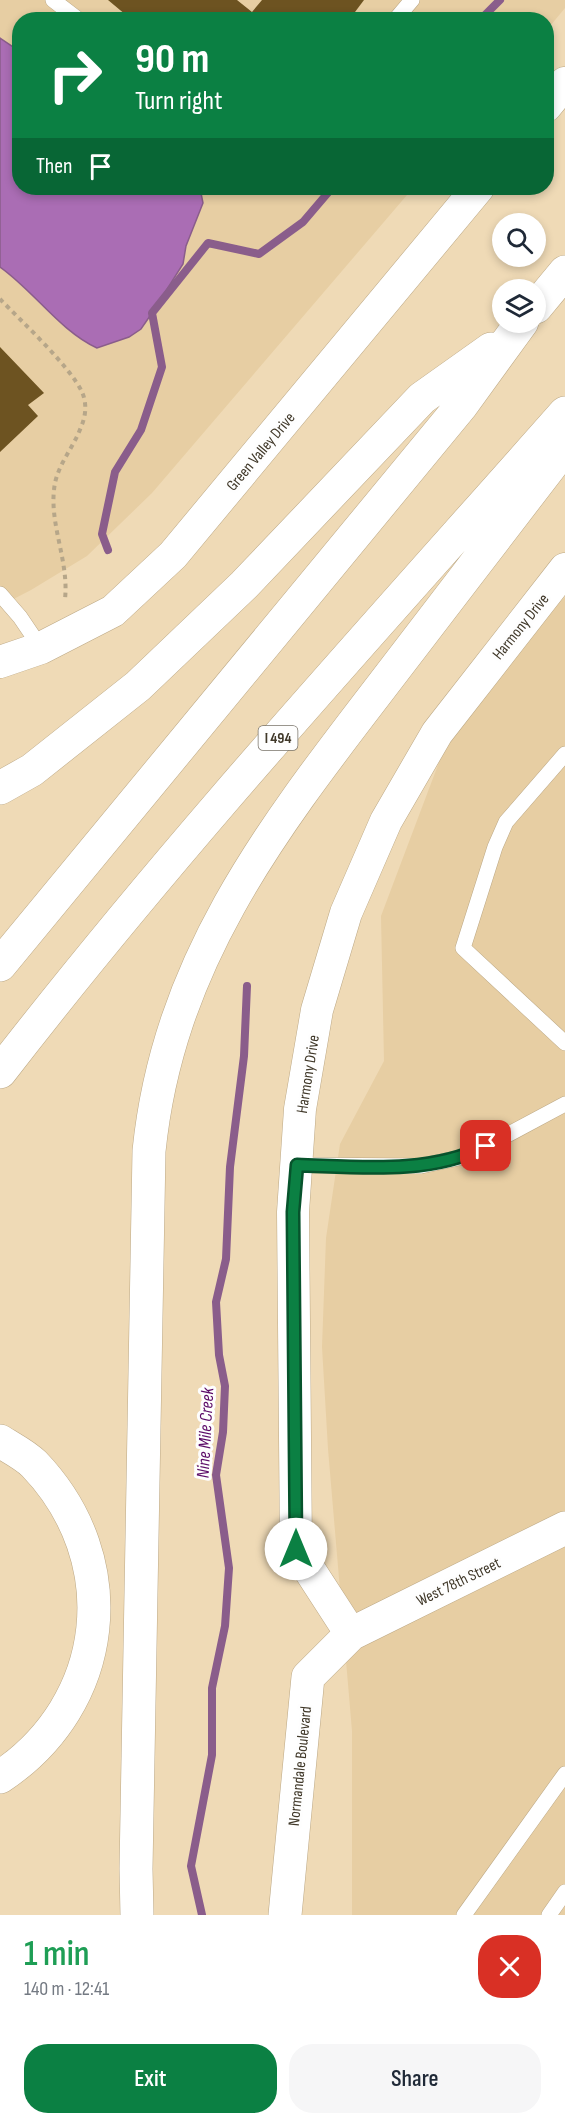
<!DOCTYPE html>
<html lang="en">
<head>
<meta charset="utf-8">
<style>
  :root { --surface:#fff; --page:#f6f6f7; --text:#1f2937; --muted:#747a83; --accent:#0b8043 }
  body { margin:0; font-family:"Sofia Sans Condensed",sans-serif; background:var(--page); color:var(--text); height:100vh; display:flex; flex-direction:column; font-size:22px; white-space:nowrap }
  * { box-sizing:border-box; margin:0 }
  p { font-size:20px; color:var(--muted) }
  .icon { flex:none; width:33px; height:33px; fill:none; stroke:currentColor; stroke-width:2; stroke-linecap:round; stroke-linejoin:round }
  .map { position:relative; height:1915px; overflow:hidden }
  .details { display:flex; flex-direction:column; background:var(--surface); flex:1 }
  .details>* { flex:none }
  .guide { position:absolute; left:12px; top:12px; width:542px; height:183px; border-radius:24px; box-shadow:0 3px 9px #0003; background:#0b8043; color:#fff; overflow:hidden }
  .buttons { position:absolute; left:492px; top:213px; display:grid; gap:12px }
  .buttons a { display:grid; place-items:center; width:54px; height:54px; border-radius:50%; background:var(--surface); box-shadow:0 3px 9px #0003; font-size:30px }
  .pin { position:absolute; display:grid; place-items:center; width:51px; height:51px; color:#fff; margin:-26px; border-radius:12px; box-shadow:0 3px 9px #0006 }
  .me { position:absolute; width:66px; margin:-33px; rotate:0deg; stroke-linejoin:round; filter:drop-shadow(0 0 4px #0008) }
  .turn { display:flex; align-items:center; gap:21px; height:126px; padding:0 24px; font-size:27px }
  .turn .icon { width:78px; height:78px; stroke-width:2.5 }
  .turn b { display:block; font-size:42px; line-height:51px }
  .then { display:flex; align-items:center; height:57px; padding:0 24px; background:#0003; gap:12px; font-size:22px }
  .round { display:grid; place-items:center; flex:none; width:63px; height:63px; border-radius:24px; background:var(--page) }
  .summary { display:flex; align-items:center; justify-content:space-between; height:102px; padding:0 24px }
  h1 { font-size:36px; font-weight:600; line-height:45px; color:#1e9e55 }
  .button { display:flex; gap:12px; margin-top:auto; padding:12px 24px }
  .button a { flex:1; height:69px; border-radius:24px; background:var(--accent); color:#fff; font-size:24px; font-weight:600; line-height:69px; text-align:center }
  .button a+a { background:var(--page); color:var(--text) }
  .map>svg:first-child { display:block }
  .built { fill:#e7cea3 }
  .water { fill:#aa6db4; stroke:#8a5d8b; stroke-width:1.5 }
  .lines { fill:none; stroke-linecap:round; stroke-linejoin:round }
  .stream { stroke:#8a5d8b; stroke-width:8 }
  .building { fill:#6d5321 }
  .lane-casing { stroke:#bca885; stroke-width:16 }
  .street-casing { stroke:#bca885; stroke-width:33 }
  .secondary-casing { stroke:#bca885; stroke-width:34 }
  .highway-casing { stroke:#bca885; stroke-width:34 }
  .path { stroke:#b6a689; stroke-width:4; stroke-dasharray:4.5 4.5; stroke-linecap:butt }
  .lane { stroke:#fff; stroke-width:15 }
  .street { stroke:#fff; stroke-width:32 }
  .secondary { stroke:#fff; stroke-width:33 }
  .highway { stroke:#fff; stroke-width:33 }
  .route-casing { stroke:#07532c; stroke-width:15 }
  .route { stroke:#0b8043; stroke-width:10 }
  .labels { text-anchor:middle; stroke-width:6; stroke-linejoin:round; paint-order:stroke }
  .shield { fill:#fefefe; stroke:#7a746a; stroke-width:1.5 }
  .shield-label { font-size:15px; font-weight:bold; fill:#41392a }
  .street-label { font-size:16px; fill:#41392a; stroke:#fefefe }
  .water-label { font-size:18px; font-style:italic; fill:#5c0c68; stroke:#fefefe }
</style>
</head>
<body>
<div class="map">
<svg width="565" height="1915" viewBox="0 0 565 1915">
  <rect width="100%" height="100%" fill="#efdab6"/>
  <path class="built" d="M0 0H565V8L546 31V20H20V188H413L152 493 87 556 31 590 0 606Z
    M565 597V1915H352V1731L328 1449 322 1347 326 1238 340 1144 384 1061 381 916 444 749 555 606Z"/>
  <path class="water" d="M0 38 19 51 20 188H200L203 203 186 246 183 264 152 313 141 329 129 337 97 348C60 331 34 291 0 267Z"/>
  <g class="lines">
    <path class="stream" d="M480 20 500 0
      M108 550 102 534 115 472 141 430 162 367 152 313 208 243 259 254 303 222 332 188
      M202 1915 191 1866 212 1755V1688L225 1626 229 1568 216 1475 223 1432 225 1386 219 1355 216 1302 226 1259 230 1167 244 1056 247 986"/>
  </g>
  <path class="building" d="M108 0H237L252 12 262 0H364L349 20H132Z
    M0 347 44 393 28 405 38 416 0 452Z"/>
  <g class="lines">
    <defs>
      <path id="lane" d="M53 0 79 20
        M395 20 412 0
        M0 594 20 617 41 648
        M565 754 506 822 495 847 463 948 565 1043
        M297 1165 421 1166 468 1156 565 1104
        M464 1915 565 1774
        M549 1915 565 1892"/>
      <path id="street" d="M546 106 565 83
        M0 662 41 648 113 611 173 555 478 188
        M351 1634 296 1549 293 1212 300 1109 317 1010 346 913 386 821 437 733 565 569"/>
      <path id="secondary" d="M285 1915 308 1677 351 1634 565 1528"/>
      <path id="highway" d="M536 307 565 272
        M0 788 32 770 138 686 244 585 422 398 491 349
        M0 965 461 406 522 322
        M0 1072C177 843 374 629 565 413
        M0 1441C11 1448 25 1455 34 1464 126 1560 110 1704 0 1777
        M137 1915 136 1869 149 1151C168 965 268 834 378 691 440 610 503 528 565 447"/>
    </defs>
    <use href="#lane" class="lane-casing"/>
    <use href="#street" class="street-casing"/>
    <use href="#secondary" class="secondary-casing"/>
    <use href="#highway" class="highway-casing"/>
    <path class="path" d="M0 299C22 322 69 365 82 392 87 403 86 416 81 427 73 449 56 466 54 490 50 526 69 562 65 599"/>
    <use href="#lane" class="lane"/>
    <use href="#street" class="street"/>
    <use href="#secondary" class="secondary"/>
    <use href="#highway" class="highway"/>
  </g>
  <g class="lines">
    <defs>
      <path id="route" d="M296 1549 293 1212 297 1165C359 1167 429 1175 486 1146"/>
    </defs>
    <use href="#route" class="route-casing"/>
    <use href="#route" class="route"/>
  </g>
  <g class="labels">
    <rect class="shield" x="258.5" y="726" width="39" height="24" rx="4.5"/>
    <g class="shield-label">
      <text x="278" y="743">I 494</text>
    </g>
    <g class="street-label">
      <text transform="translate(260 451) rotate(-50)" y="6">Green Valley Drive</text>
      <text transform="translate(520 626) rotate(-51)" y="6">Harmony Drive</text>
      <text transform="translate(307 1074) rotate(-81)" y="6">Harmony Drive</text>
      <text transform="translate(458 1581) rotate(-26)" y="6">West 78th Street</text>
      <text transform="translate(299 1766) rotate(-84)" y="6">Normandale Boulevard</text>
    </g>
    <g class="water-label">
      <text transform="translate(205 1433) rotate(-87)" y="6">Nine Mile Creek</text>
    </g>
  </g>
</svg>
<div class="buttons">
<a><svg class="icon" aria-label="search" viewBox="0 0 24 24"><circle cx="10" cy="10" r="6"/><path d="M15 15l6 6"/></svg></a>
<a><svg class="icon" aria-label="layers" viewBox="0 0 24 24"><path d="M12 4l9 5-9 5-9-5zM3 14l9 5 9-5"/></svg></a>
</div>
<div class="pin" style="left:486px;top:1146px;background:#d93025"><svg class="icon" aria-label="arrive" viewBox="0 0 24 24"><path d="M6 21V4h12l-3 4 3 4H6"/></svg></div>
<svg class="me" style="left:296px;top:1549px" viewBox="-20 -20 40 40"><circle r="19" fill="#fff"/><path d="M0-13L10 11 0 6-10 11z" fill="#0b8043"/></svg>
<div class="guide">
<div class="turn"><svg class="icon" aria-label="right" viewBox="0 0 24 24"><path d="M7 20v-9h11M14 6l5 5-5 5"/></svg><div><b>90 m</b>Turn right</div></div>
<div class="then">Then<svg class="icon" aria-label="arrive" viewBox="0 0 24 24"><path d="M6 21V4h12l-3 4 3 4H6"/></svg></div>
</div>
</div>
<section class="details">
<div class="summary"><div><h1>1 min</h1><p>140 m · 12:41</p></div><a class="round" style="background:#d93025;color:#fff"><svg class="icon" aria-label="close" viewBox="0 0 24 24"><path d="M6 6l12 12M18 6L6 18"/></svg></a></div>
<div class="button"><a>Exit</a><a>Share</a></div>
</section>
</body>
</html>
